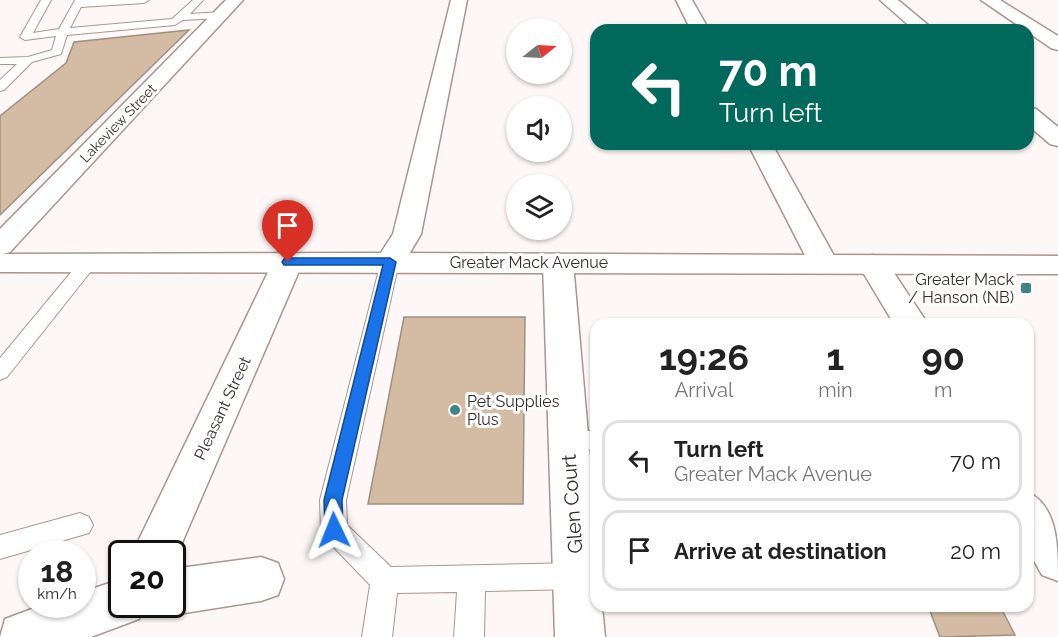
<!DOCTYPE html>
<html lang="en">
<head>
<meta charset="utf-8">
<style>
  :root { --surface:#fff; --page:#f2f2f2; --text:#222; --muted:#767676; --line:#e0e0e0 }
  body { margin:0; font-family:Raleway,sans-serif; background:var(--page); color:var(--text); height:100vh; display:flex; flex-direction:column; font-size:22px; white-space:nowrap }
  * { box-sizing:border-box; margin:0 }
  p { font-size:20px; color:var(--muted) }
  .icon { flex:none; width:33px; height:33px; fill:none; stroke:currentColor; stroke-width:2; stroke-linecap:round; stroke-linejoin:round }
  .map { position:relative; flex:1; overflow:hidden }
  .side { position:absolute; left:590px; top:318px; width:444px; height:294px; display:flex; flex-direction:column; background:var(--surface); border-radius:18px; box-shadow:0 2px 4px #0004 }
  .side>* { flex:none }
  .banner { position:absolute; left:590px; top:24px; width:444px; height:126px; border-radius:18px; box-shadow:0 2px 4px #0004; background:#00695c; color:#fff; overflow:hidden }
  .needle { width:39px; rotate:72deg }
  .tools { position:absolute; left:506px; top:18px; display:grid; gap:12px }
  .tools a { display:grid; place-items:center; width:66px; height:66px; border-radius:50%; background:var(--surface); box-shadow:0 2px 4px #0004; font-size:30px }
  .speed { position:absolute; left:18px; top:540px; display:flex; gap:12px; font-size:30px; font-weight:700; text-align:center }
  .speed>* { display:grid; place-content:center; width:78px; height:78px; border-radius:50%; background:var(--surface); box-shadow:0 2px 4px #0004; line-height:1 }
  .speed small { font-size:15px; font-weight:400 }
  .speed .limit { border:3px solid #111; border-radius:9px; background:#fff; color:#111 }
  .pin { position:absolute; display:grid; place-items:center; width:51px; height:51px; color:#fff; margin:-62px -26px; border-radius:50% 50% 50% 0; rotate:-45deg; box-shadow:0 0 6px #0007 }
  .pin .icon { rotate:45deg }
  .me { position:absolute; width:66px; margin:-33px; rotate:358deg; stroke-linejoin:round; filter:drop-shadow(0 0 4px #0008) }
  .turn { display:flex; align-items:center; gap:21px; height:126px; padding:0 30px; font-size:27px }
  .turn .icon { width:78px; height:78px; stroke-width:2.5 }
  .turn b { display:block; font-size:42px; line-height:51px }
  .eta { display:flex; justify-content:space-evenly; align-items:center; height:102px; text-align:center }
  .eta b { font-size:36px; font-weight:700; line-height:42px }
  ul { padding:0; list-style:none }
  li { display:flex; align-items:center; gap:18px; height:81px; margin:0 12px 9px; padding:0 18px; border:3px solid var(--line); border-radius:18px }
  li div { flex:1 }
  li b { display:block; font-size:22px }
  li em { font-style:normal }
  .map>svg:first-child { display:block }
  .building { fill:#d4bca4; stroke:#9e9081; stroke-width:1.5 }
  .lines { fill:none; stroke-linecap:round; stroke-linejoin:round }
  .service-casing { stroke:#aa958f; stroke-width:2 }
  .minor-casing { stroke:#aa958f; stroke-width:3 }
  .tertiary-casing { stroke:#aa958f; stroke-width:3 }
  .service { fill:#fff; fill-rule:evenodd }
  .minor { fill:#fff; fill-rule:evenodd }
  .tertiary { fill:#fff; fill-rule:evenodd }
  .route { fill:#1a73e8; stroke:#114b97; stroke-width:1.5 }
  .poi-dot { fill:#3d8582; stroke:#fff; stroke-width:2 }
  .labels { text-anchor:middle; stroke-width:6; stroke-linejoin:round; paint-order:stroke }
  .far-street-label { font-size:14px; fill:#352c2a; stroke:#fff }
  .street-label { font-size:16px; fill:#352c2a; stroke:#fff }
  .poi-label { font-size:16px; fill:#352c2a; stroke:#fff; text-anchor:end }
  .near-street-label { font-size:20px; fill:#352c2a; stroke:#fff }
</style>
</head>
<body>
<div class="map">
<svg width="1058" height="637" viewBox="0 0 1058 637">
  <rect width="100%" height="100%" fill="#fdf8f7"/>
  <path class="building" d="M189 30 0 215V116L66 63 74 42Z
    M404 317H525L523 504H368Z
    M928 606H1000L1015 635 940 637Z"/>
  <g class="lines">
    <defs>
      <path id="service" d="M41 0H51L33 33 59 29 75 0H149L144 3 81 7 70 28 172 19 193 0H203L190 14 221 12 226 15 221 18 183 20 175 25 67 35 61 54 32 62 4 90 0 91V80L17 64H0V58L28 57 52 50 56 36 25 40 20 37Z
        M89 257 95 258 98 262 95 266 7 377 0 380V358L83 258Z
        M390 257 396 258 399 262 346 500 347 525 391 567 576 563 586 567 590 576 586 585 576 589 485 591 484 637H454L457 592 397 593 392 637H362L370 585 325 538 321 530 320 500 381 262 384 258Z
        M568 431H596V449H568L560 447 556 440 560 433Z
        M80 513 89 517 93 525 89 533 0 559V535Z"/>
      <path id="minor" d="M226 0H243L10 252 0 255V229Z
        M451 0H467L421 234 401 268 390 271 379 268 375 262 393 234Z
        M676 0H692L709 30H691Z
        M880 0H898L934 30H914Z
        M981 0H1000L1058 36V50L1051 48Z
        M1028 107 1036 109 1058 127V146L1050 144 1028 125Z
        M748 144H772L838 263 834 269 823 272 812 269Z
        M288 253 299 256 303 262 172 566V554H132L273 262 277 256Z
        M558 254 569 257 573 263 596 526V606H602L605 637H555L543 263 547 257Z
        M873 255 884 258 928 324H894L858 264 862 258Z
        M1028 492C1058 507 1058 546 1058 581L1042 575 1028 550Z
        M261 557 278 563 284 579 278 595 261 601 172 615 155 608 154 604H172V569Z
        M122 579V604H145L139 619 91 637H0L5 619 45 604H82V592Z"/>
      <path id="tertiary" d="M390 253 1058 256V274L0 272V254Z"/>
    </defs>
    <use href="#service" class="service-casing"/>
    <use href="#minor" class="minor-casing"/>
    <use href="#tertiary" class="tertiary-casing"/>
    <use href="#service" class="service"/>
    <use href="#minor" class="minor"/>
    <use href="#tertiary" class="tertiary"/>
  </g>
  <path class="route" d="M288 258H390L396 262 342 500 343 530 340 536 334 538 327 536 325 530 324 500 383 265H284L282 262 284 259Z"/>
  <g class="poi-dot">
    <rect x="1020" y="282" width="12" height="12" rx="3"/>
    <circle cx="455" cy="410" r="6"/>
  </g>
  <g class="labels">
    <g class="far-street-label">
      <text transform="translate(118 123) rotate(-46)" y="5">Lakeview Street</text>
    </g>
    <g class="street-label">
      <text x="529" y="268">Greater Mack Avenue</text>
      <text transform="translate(222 408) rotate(-65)" y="6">Pleasant Street</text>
    </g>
    <g class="poi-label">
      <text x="1014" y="285">Greater Mack<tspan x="1014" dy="18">/ Hanson (NB)</tspan></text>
      <text x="467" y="407" text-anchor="start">Pet Supplies<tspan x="467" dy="18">Plus</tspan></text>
    </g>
    <g class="near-street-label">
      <text transform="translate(572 504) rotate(-94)" y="7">Glen Court</text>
    </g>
  </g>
</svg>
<div class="tools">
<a><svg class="needle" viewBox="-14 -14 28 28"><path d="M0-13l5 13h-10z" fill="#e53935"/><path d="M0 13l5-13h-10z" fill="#767676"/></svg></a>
<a><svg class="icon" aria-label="sound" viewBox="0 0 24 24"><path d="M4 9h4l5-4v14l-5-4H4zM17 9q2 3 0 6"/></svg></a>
<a><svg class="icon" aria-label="layers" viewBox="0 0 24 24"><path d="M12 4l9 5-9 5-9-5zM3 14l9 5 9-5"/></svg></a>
</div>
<div class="speed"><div>18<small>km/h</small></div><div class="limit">20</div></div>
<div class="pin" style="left:288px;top:262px;background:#d93025"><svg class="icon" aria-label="arrive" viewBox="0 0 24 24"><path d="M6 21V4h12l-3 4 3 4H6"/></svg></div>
<svg class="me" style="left:334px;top:530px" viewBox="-20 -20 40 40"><path d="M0-17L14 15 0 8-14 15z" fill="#1a73e8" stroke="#fff" stroke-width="4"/></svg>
<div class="banner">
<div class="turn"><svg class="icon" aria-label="left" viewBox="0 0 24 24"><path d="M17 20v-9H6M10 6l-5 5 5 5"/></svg><div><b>70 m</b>Turn left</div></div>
</div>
<section class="side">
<div class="eta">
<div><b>19:26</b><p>Arrival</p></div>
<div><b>1</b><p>min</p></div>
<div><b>90</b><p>m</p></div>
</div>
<ul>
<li><svg class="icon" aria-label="left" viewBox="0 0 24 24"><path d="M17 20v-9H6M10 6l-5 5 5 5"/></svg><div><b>Turn left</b><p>Greater Mack Avenue</p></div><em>70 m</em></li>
<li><svg class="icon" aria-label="arrive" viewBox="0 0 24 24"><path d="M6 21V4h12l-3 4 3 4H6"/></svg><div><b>Arrive at destination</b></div><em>20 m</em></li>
</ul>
</section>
</div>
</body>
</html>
